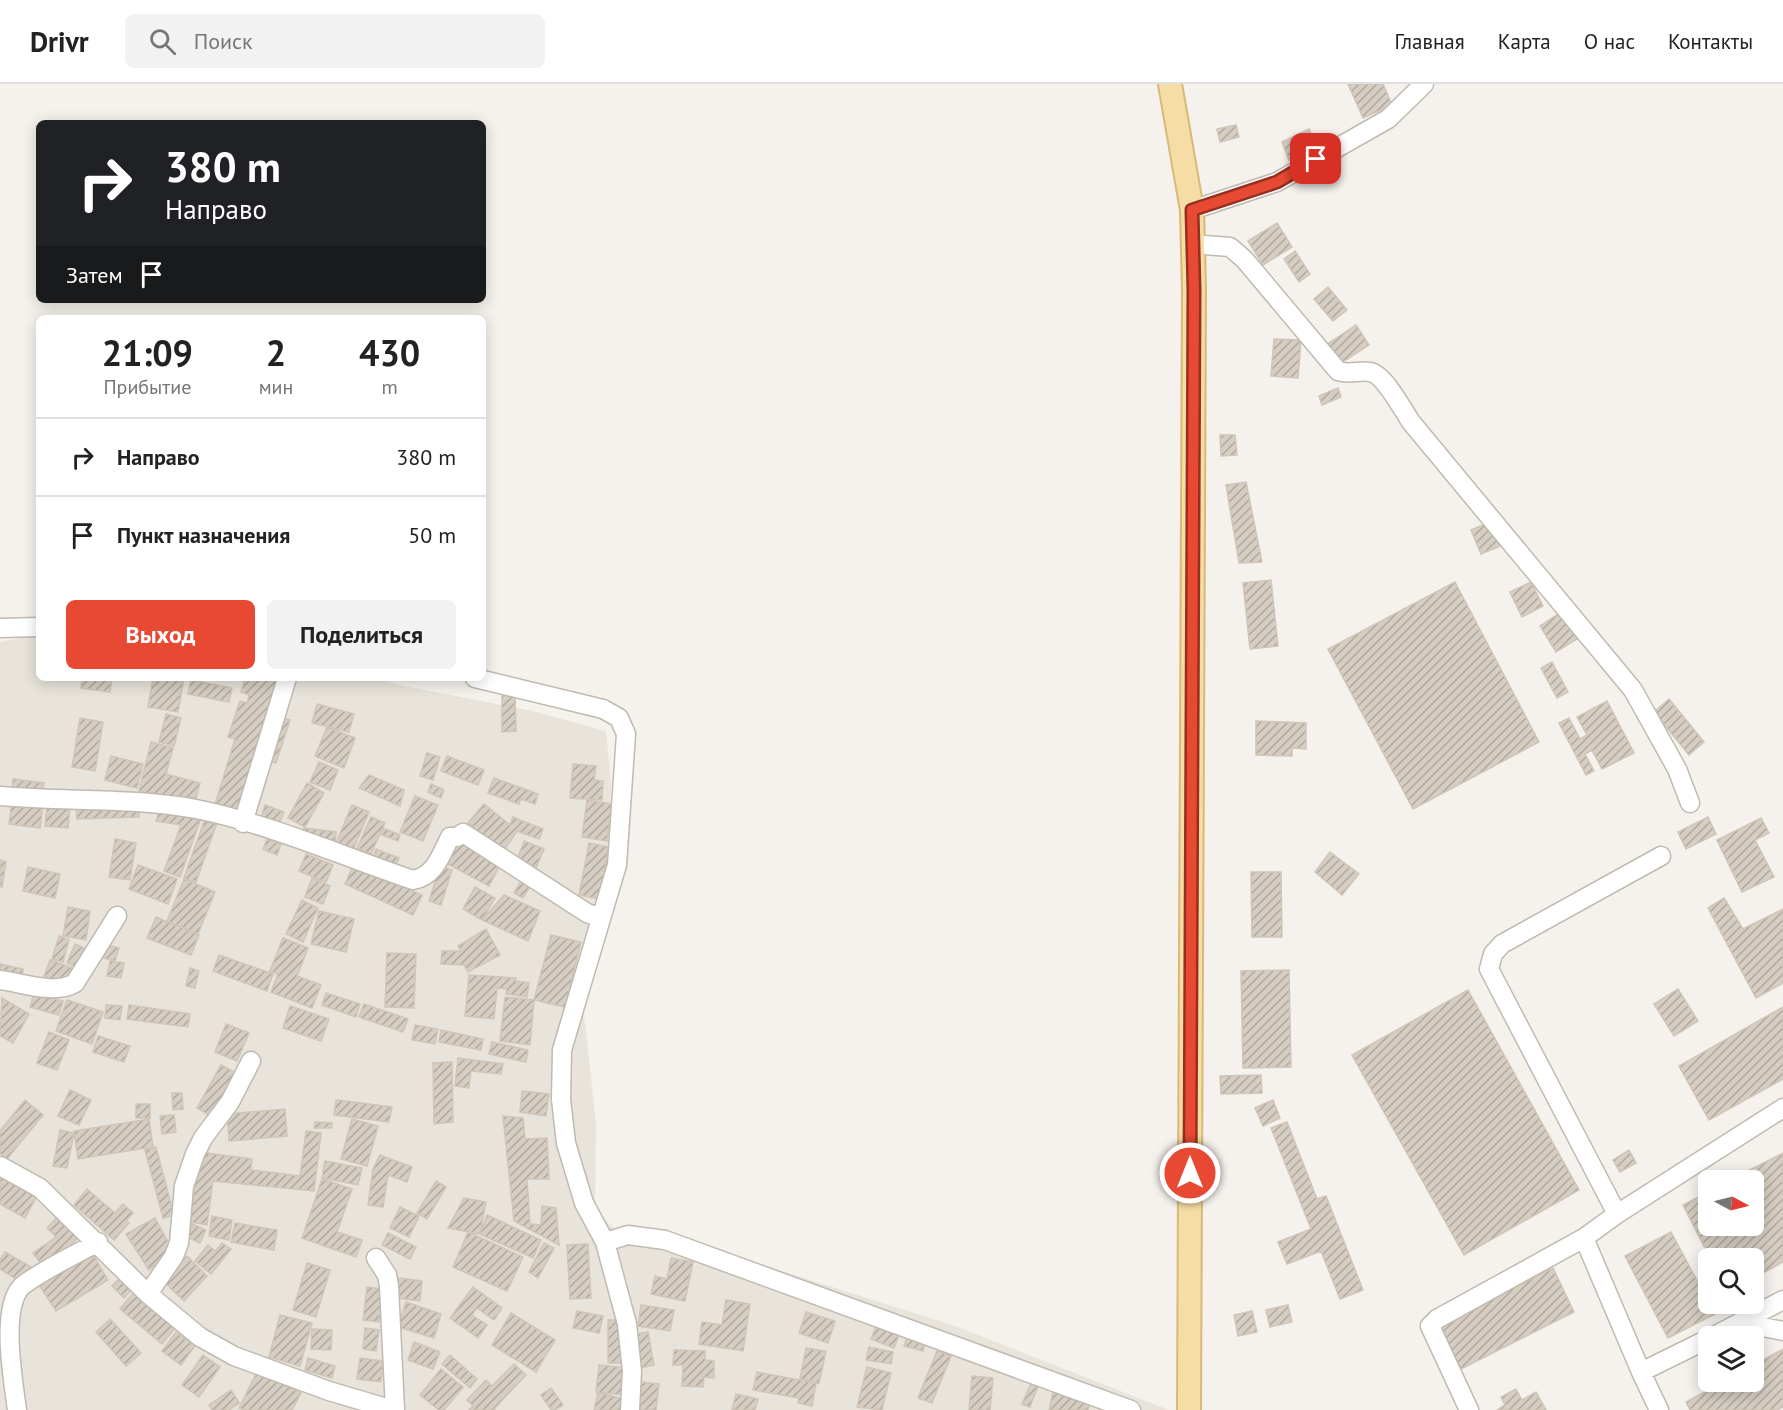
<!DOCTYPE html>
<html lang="ru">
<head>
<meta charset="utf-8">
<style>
  :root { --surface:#fff; --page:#f2f2f2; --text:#222; --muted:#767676; --line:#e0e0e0; --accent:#e74932 }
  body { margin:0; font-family:"PT Sans",sans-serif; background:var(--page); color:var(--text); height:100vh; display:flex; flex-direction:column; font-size:22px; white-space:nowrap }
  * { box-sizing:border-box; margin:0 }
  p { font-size:20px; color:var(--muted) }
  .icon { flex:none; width:33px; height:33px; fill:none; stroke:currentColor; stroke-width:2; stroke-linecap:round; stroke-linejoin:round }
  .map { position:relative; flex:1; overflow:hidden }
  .panel { position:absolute; left:36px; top:231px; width:450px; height:366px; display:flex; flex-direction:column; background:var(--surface); border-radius:9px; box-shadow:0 3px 15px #0003 }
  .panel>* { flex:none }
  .top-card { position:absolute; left:36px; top:36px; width:450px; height:183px; border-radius:9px; box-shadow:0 3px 15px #0003; background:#202124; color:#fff; overflow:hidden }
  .needle { width:39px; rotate:97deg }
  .tools { position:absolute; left:1698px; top:1086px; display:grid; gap:12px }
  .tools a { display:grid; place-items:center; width:66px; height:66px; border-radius:9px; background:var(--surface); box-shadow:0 3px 15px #0003; font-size:30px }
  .pin { position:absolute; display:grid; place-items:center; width:51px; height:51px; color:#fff; margin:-26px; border-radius:12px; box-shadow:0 3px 9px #0006 }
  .me { position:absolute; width:66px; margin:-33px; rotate:0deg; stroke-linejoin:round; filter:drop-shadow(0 0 4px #0008) }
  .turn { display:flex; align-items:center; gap:21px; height:126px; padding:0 30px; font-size:27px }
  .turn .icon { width:78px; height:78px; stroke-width:2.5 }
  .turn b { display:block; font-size:42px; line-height:51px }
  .then { display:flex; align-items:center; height:57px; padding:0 30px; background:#0003; gap:12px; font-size:22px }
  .eta { display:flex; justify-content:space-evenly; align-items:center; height:102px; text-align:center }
  .eta b { font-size:36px; font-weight:800; line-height:42px }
  .cta { display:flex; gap:12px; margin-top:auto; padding:12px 30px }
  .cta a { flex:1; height:69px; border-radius:9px; background:var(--accent); color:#fff; font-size:24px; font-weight:800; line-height:69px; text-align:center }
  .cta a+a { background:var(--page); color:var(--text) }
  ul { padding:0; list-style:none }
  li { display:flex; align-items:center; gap:18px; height:78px; padding:0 30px; border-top:2px solid var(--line) }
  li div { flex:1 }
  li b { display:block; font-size:22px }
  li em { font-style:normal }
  header { display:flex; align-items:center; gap:36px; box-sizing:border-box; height:84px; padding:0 30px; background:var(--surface); border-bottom:2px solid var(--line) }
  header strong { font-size:28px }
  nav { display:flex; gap:33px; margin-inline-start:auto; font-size:21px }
  .search { width:420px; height:54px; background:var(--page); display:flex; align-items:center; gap:15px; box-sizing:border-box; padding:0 21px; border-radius:9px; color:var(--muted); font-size:22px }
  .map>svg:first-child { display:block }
  .residential { fill:#e8e4db }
  .building { fill:url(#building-hatch); stroke:#d0c5b7; stroke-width:1.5 }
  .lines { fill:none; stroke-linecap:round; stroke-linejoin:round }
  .minor-casing { stroke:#c0bab0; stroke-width:21 }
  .major-casing { stroke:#dab976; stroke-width:26 }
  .minor { stroke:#fff; stroke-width:18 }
  .major { stroke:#f5dda5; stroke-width:22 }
  .route-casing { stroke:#962f20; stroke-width:15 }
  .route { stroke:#e74932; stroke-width:10 }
</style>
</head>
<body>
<header>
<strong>Drivr</strong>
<div class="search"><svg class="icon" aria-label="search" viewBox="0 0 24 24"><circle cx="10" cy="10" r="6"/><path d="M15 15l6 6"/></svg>Поиск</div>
<nav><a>Главная</a><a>Карта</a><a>О нас</a><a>Контакты</a></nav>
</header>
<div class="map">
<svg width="1783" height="1326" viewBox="0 0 1783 1326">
  <defs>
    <pattern id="building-hatch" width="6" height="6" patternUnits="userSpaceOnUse" patternTransform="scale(1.5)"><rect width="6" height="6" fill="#d6cec3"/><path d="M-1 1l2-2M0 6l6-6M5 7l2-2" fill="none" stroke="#b0a9a0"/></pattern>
  </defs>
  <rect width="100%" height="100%" fill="#f5f2ed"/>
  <path class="residential" d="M39 550V594H378L399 601 533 627 606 647 611 698 608 806 583 920 596 1040 595 1128 633 1159 760 1180 955 1242 1169 1326H0V558Z"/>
  <path class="building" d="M1348 0H1383L1392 21 1363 34Z
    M1236 41 1239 53 1220 58 1217 45Z
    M1309 45 1317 63 1289 76 1282 58Z
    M1277 139 1292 163 1263 181 1248 157Z
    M1295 167 1310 190 1299 198 1284 175Z
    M1328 203 1347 226 1333 237 1314 215Z
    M1356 241 1369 261 1338 281 1326 261Z
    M1274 255 1301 256 1298 294 1271 292Z
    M1338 304 1341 313 1322 321 1319 312Z
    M1220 351H1235L1237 371 1221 372Z
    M1246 398 1262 478 1239 479 1226 401Z
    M1490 438 1500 462 1481 470 1471 446Z
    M1271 496 1278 562 1250 565 1243 499Z
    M1455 498 1539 658 1413 725 1328 565Z
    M1531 498 1543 522 1522 533 1510 508Z
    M1561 528 1577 555 1556 568 1540 542Z
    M1552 578 1568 608 1557 614 1541 584Z
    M82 594H112L110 608 81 604Z
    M153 594H184L178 628 148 623Z
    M245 594H268L280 598 238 732 214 724 235 655 228 653 240 617 247 619 249 611 241 608Z
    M191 596 232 604 229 618 188 610Z
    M502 612H515L516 647 502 648Z
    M1669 615 1704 658 1689 671 1654 628Z
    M1607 617 1634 669 1602 685 1592 666 1585 670 1594 687 1586 691 1559 639 1569 634 1580 655 1587 651 1577 633Z
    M317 620 354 630 349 648 312 639Z
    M166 630 181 634 174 662 159 658Z
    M278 632 290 636 276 679 264 675Z
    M80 634 103 638 95 687 72 683Z
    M1256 637 1306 639V665L1292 664V672L1256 671Z
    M327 643 355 654 344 684 315 672Z
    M151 658 173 664 166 690 200 699 194 722 139 707Z
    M427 669 440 673 433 696 420 692Z
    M111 672 143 680 137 704 105 696Z
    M447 672 484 686 478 701 441 687Z
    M319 678 338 686 330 706 310 698Z
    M573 680 596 682 594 696 603 697 602 716 570 714Z
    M369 691 404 706 400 722 359 704Z
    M494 694 538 710 535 720 521 715 519 720 488 709Z
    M13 695 44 699 42 710 12 706Z
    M307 699 324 709 305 743 288 734Z
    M431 700 444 706 441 714 428 708Z
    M415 712 438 721 423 757 400 748Z
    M587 716 612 720 607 757 582 753Z
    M12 717 43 721 40 744 9 740Z
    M484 720 510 741 513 733 543 745 539 755 517 747 503 768 468 739Z
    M265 721 284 728 279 740 261 733Z
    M352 721 369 728 353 766 336 759Z
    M47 722 70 724 68 744 45 742Z
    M138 722 139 733 77 735 76 724Z
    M160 725 201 734 180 793 164 787 181 741 156 737Z
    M206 732 218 736 196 798 184 794Z
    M371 733 385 739 371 770 357 764Z
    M1708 733 1716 750 1686 765 1678 748Z
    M1761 734 1769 749 1755 756 1774 793 1742 808 1717 756Z
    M304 744 336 748 335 760 302 756Z
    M383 744 400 751 398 757 380 750Z
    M457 753 502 777 489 802 444 778Z
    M115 755 136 759 130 796 109 793Z
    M267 755 281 760 277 771 263 765Z
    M524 757 544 765 536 784 517 776Z
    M589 759 609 763 600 815 579 811Z
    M376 765 399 774 394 786 372 777Z
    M1330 768 1359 790 1342 811 1315 788Z
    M306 770 333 781 326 798 299 787Z
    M0 776 6 778 2 803 0 802Z
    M354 780 422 811 413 831 345 800Z
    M138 781 177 795 168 820 129 805Z
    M440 782 452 786 441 821 429 817Z
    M28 783 60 790 55 814 23 807Z
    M1251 788H1281L1282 853H1252Z
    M312 794 330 802 323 820 305 813Z
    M523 794 532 799 523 814 514 809Z
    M184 795 215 808 198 850 167 837Z
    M475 803 495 814 482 836 463 825Z
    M504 811 540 827 528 857 482 836Z
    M1724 814 1743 845 1783 825V899L1756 914 1708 824Z
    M302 816 318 824 303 858 286 850Z
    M68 823 90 827 86 856 63 852Z
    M319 827 354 835 346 868 311 860Z
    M156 833 199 851 191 871 147 854Z
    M486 845 500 871 468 888 464 881 441 880 442 867H461L458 862Z
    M551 851 581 858 565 923 534 916Z
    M59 852 69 856 63 878 52 875Z
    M283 854 308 864 297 892 321 901 312 924 271 908 278 890 270 887Z
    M75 860 84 864 76 883 67 879Z
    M107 861 119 864 115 877 103 874Z
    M387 869 416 870 414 924 385 923Z
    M219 871 273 890 267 907 213 887Z
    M50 876 72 884 65 901 44 892Z
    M110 877 124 879 121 894 107 892Z
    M0 880 23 885 22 894 0 890Z
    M190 884 199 887 195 904 186 902Z
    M1289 886 1291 983 1243 984 1241 887Z
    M469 891 516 894V897L529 899 527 913 506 910 507 905 497 904 494 935 465 932Z
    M1678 905 1698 937 1674 952 1654 920Z
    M1468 906 1579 1106 1464 1171 1352 971Z
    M34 909 63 917 59 931 30 923Z
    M326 909 360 920 356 933 322 921Z
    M505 913 534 916 530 961 500 957Z
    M2 914 29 930 13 959 0 952Z
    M67 916 103 928 92 960 56 947Z
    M364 920 408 935 403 948 359 933Z
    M106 921 122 922 120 936 105 934Z
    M129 921 190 930 188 943 127 935Z
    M290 922 329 935 321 957 283 944Z
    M1783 923V995L1709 1036 1679 982Z
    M226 940 249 949 237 977 215 968Z
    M415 941 438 945 435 960 412 956Z
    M441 946 483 955 481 966 439 958Z
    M49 948 69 956 57 986 37 979Z
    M98 952 130 962 124 978 93 968Z
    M492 958 528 966 526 978 489 970Z
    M458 974 503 980 501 990 471 987 469 1004 455 1002Z
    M452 978 453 1038 434 1040 433 979Z
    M221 981 238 990 214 1034 197 1024Z
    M1261 991 1262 1009 1221 1010 1220 992Z
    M70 1006 91 1016 79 1041 58 1032Z
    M522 1007 549 1010 546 1032 520 1028Z
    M172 1009H182L183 1025 173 1026Z
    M25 1016 43 1031 7 1075 0 1069V1047Z
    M336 1016 392 1023 389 1038 334 1031Z
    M1273 1016 1280 1034 1263 1042 1255 1024Z
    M136 1020H150V1034H136Z
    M285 1025 287 1052 229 1057 227 1030Z
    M174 1031 176 1048 162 1050 160 1032Z
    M503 1032 523 1034 525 1055 547 1054 549 1095H527L530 1140 541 1141 542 1122 556 1124 559 1161 514 1137Z
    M149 1035 153 1063 78 1075 74 1047Z
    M352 1035 378 1042 367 1082 341 1075Z
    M315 1038 332 1039V1044H314Z
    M1287 1038 1317 1115 1326 1112 1363 1206 1340 1215 1321 1167 1287 1180 1278 1158 1311 1145 1271 1044Z
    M60 1046 74 1049 67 1084 53 1082Z
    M306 1047 321 1049 314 1107 213 1097 207 1141 190 1138 199 1068 252 1075 251 1086 300 1092Z
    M156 1063 174 1131 163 1134 145 1066Z
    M1629 1066 1636 1079 1620 1088 1613 1076Z
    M1783 1069V1178L1754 1194V1174H1710L1683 1121 1708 1108V1142H1754V1096H1730Z
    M380 1071 412 1083 407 1098 388 1091 383 1123 368 1121 373 1085Z
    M325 1077 362 1084 358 1101 322 1094Z
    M0 1090 37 1112 25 1134 0 1120Z
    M322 1095 352 1105 337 1148 362 1156 356 1173 302 1154Z
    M436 1097 446 1103 427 1135 417 1129Z
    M87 1105 115 1129 123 1120 133 1129 126 1137 129 1139 114 1156 74 1121Z
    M464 1114 486 1118 480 1150 448 1144Z
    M400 1123 419 1132 409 1153 390 1144Z
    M60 1130 81 1150 68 1164 42 1181 33 1169 56 1153 47 1144Z
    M487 1131 541 1156 533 1174 480 1150Z
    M212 1132 232 1136 229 1156 209 1152Z
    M155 1134 172 1165 149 1186 126 1150Z
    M235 1139 277 1146 274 1166 231 1158Z
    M192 1140 206 1146 200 1159 187 1153Z
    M468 1148 523 1173 507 1207 453 1183Z
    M1671 1148 1715 1230 1668 1254 1625 1172Z
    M388 1149 416 1163 410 1175 382 1161Z
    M222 1159 231 1165 211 1190 195 1177 208 1161 215 1167Z
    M544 1159 554 1164 538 1194 529 1188Z
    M588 1160 591 1214 570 1215 567 1161Z
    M5 1168 33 1184 18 1196 0 1185V1176Z
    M92 1169 108 1196 56 1227 39 1201Z
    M187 1172 207 1192 184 1217 163 1197Z
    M671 1174 693 1178 685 1217 651 1210 655 1192 667 1195Z
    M307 1179 330 1186 316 1233 293 1226Z
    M1553 1184 1574 1228 1457 1287 1436 1243Z
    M121 1193 133 1205 124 1214 112 1202Z
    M399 1194 422 1197 420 1217 396 1214Z
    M367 1203 383 1205 379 1238 363 1236Z
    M473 1203 502 1224 494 1236 477 1224 472 1231 487 1241 478 1254 450 1234Z
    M135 1207 177 1242 162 1260 120 1225Z
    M726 1216 750 1220 743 1267 699 1260 702 1238 722 1241Z
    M406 1218 441 1230 434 1254 398 1243Z
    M641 1221 674 1226 670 1247 638 1242Z
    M1288 1221 1292 1238 1270 1243 1266 1226Z
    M577 1227 603 1232 599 1249 573 1244Z
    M1252 1227 1257 1248 1238 1252 1234 1231Z
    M806 1228 835 1237 828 1259 799 1249Z
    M511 1229 555 1256 536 1288 492 1261Z
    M280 1231 312 1239 300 1282 269 1273Z
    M110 1235 141 1269 126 1282 96 1248Z
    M608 1236H621V1279H608Z
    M878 1237 901 1246 894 1264 871 1255Z
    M365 1244 379 1246 376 1267 363 1265Z
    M312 1245 332 1246 331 1266 311 1265Z
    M176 1248 195 1262 181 1281 162 1267Z
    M648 1248 654 1281 640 1284 633 1251Z
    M908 1250 926 1255 923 1267 904 1262Z
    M414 1258 440 1268 433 1285 408 1276Z
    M869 1263 893 1268 891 1280 866 1276Z
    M806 1264 826 1267 819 1299 800 1295Z
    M1783 1265V1323L1777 1326H1690L1686 1318 1723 1298H1754V1281Z
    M674 1266 705 1267V1276L714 1277V1294L704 1293 703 1303 682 1302 683 1281H673Z
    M937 1267 951 1272 932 1319 918 1314Z
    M203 1271 220 1283 199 1313 182 1301Z
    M450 1271 477 1295 470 1304 442 1280Z
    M308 1274 335 1282 332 1294 305 1286Z
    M360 1274 383 1277 381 1298 357 1295Z
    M514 1280 526 1291 494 1325 495 1326H469L473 1322 467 1316 486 1296 492 1302Z
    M599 1281 627 1284 624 1311 596 1308Z
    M867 1283 891 1289 882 1326 857 1323Z
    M441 1285 463 1303 444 1326H439L420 1311Z
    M257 1288 301 1309 292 1326H244L239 1324Z
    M757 1288 816 1299 812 1322 798 1319 799 1314 753 1306Z
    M972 1292 993 1294 990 1326H969Z
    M641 1298 659 1300 656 1326H638Z
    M1031 1299 1038 1302 1030 1323 1022 1320Z
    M551 1304 563 1321 555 1326H551L541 1311Z
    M1516 1305 1522 1316 1536 1308 1546 1326H1497L1505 1321 1501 1313Z
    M231 1306 239 1319 229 1326H212L209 1321Z
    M1053 1308 1090 1316 1088 1326H1049Z
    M598 1309 625 1315 622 1326H594Z
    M736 1310 758 1315 755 1326H732Z"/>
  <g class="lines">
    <defs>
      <path id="minor" d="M1192 126 1277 98 1388 35 1424 0
        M1192 160 1230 163 1244 175 1338 287C1350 291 1359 286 1370 288 1384 290 1403 326 1411 338L1633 606 1677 685 1690 719
        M0 544 39 543
        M475 594 603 625 619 634 626 650 617 781 562 966 561 1015 566 1059 584 1119 605 1158 627 1240 632 1287 630 1326
        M0 712C64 718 132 713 196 725 270 740 342 772 413 796 435 792 441 771 450 753H457L463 749 587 829 601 834
        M243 739 287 594
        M0 896C23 899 55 911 75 899L117 832
        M0 1082 40 1104 148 1210 200 1253 234 1272 329 1307 393 1326
        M1617 1130 1489 885 1493 870 1502 860 1661 772
        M605 1158 628 1151 665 1156 1131 1326
        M376 1174 387 1191 389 1202 395 1326
        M148 1210 174 1172 179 1159 184 1102 195 1070 203 1054 230 1018 251 977
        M1742 1239 1783 1247
        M1714 1252 1783 1216
        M1641 1288 1584 1154 1617 1130 1783 1024
        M17 1326C13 1295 0 1224 22 1202 44 1185 73 1172 98 1158
        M1469 1326 1430 1242 1437 1235 1584 1154
        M1659 1326 1641 1288 1708 1255"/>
      <path id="major" d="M1170 0 1192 126 1194 206 1189 1326"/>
    </defs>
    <use href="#minor" class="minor-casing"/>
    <use href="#major" class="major-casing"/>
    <use href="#minor" class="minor"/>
    <use href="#major" class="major"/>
  </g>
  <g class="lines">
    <defs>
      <path id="route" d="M1190 1089 1194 206 1192 126 1277 98 1316 75"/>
    </defs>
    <use href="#route" class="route-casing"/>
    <use href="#route" class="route"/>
  </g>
</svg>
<div class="tools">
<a><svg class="needle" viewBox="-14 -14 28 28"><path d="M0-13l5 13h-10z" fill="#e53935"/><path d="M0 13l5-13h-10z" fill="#767676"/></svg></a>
<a><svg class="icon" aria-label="search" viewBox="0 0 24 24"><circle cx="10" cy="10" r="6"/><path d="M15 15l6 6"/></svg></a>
<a><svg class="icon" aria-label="layers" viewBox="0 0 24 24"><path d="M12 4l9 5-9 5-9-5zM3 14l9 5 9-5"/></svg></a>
</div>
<div class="pin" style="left:1316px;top:75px;background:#d93025"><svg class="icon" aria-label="arrive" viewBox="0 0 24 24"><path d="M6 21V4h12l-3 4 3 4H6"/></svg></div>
<svg class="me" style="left:1190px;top:1089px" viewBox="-20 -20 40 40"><circle r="17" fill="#e74932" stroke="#fff" stroke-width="3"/><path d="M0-11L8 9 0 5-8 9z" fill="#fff"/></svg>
<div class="top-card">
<div class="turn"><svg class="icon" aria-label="right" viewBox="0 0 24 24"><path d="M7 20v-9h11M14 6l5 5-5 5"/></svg><div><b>380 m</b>Направо</div></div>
<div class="then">Затем<svg class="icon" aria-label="arrive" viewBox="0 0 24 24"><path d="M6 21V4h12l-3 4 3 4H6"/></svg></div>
</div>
<section class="panel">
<div class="eta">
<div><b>21:09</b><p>Прибытие</p></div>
<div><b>2</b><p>мин</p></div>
<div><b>430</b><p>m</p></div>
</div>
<ul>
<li><svg class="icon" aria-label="right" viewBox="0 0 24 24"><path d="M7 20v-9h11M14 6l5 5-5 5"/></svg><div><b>Направо</b></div><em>380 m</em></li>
<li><svg class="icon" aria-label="arrive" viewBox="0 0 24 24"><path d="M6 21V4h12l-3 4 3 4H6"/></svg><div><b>Пункт назначения</b></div><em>50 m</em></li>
</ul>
<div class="cta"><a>Выход</a><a>Поделиться</a></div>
</section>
</div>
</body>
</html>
